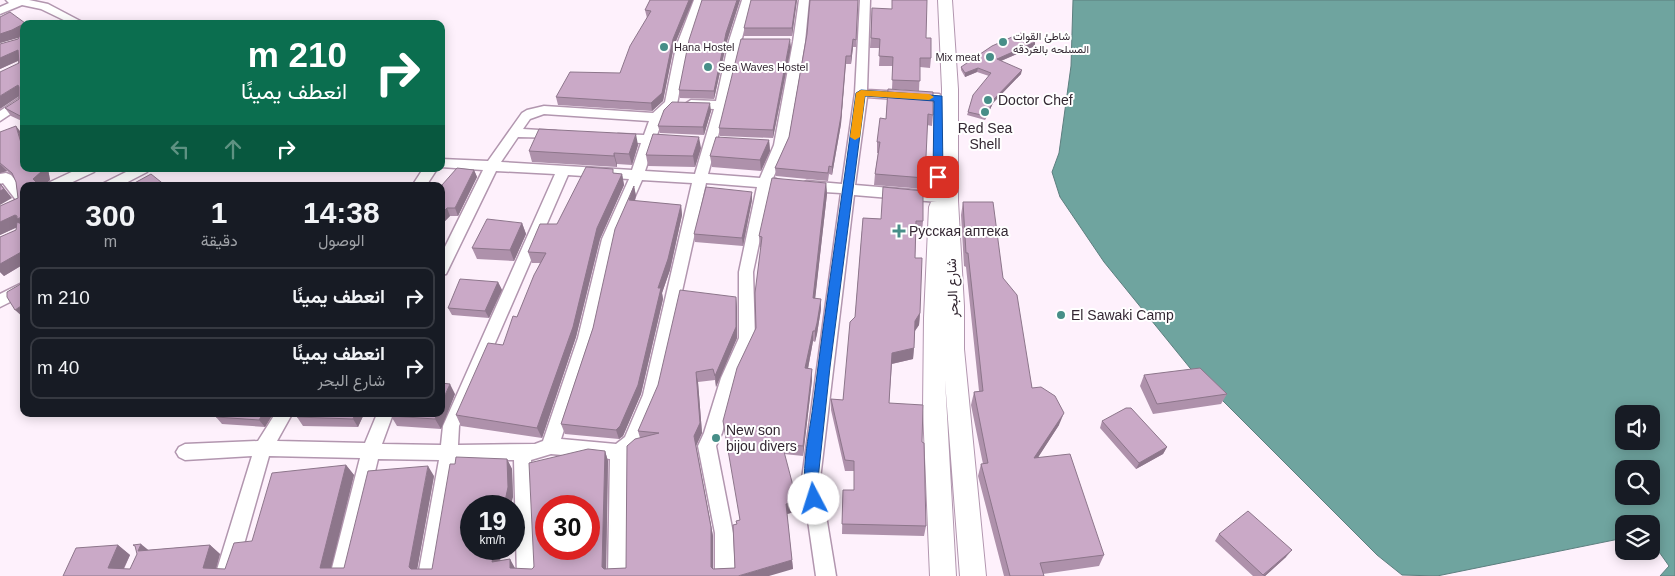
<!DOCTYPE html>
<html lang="ar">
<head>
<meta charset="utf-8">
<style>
  :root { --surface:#171b24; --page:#20242c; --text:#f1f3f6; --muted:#9ea1a6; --line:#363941 }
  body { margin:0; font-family:Arial,Vazirmatn,sans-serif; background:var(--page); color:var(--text); direction:rtl; height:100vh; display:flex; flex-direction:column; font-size:19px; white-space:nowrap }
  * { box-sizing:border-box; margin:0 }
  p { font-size:16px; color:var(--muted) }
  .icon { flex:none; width:28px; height:28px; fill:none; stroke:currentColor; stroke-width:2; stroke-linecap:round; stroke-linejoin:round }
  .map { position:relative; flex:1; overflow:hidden; direction:ltr }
  .sheet { position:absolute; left:20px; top:182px; width:425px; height:235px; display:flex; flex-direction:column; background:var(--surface); border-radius:10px; box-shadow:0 2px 12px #0003; direction:rtl }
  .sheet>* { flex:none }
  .banner { position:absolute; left:20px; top:20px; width:425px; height:152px; border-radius:10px; box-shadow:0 2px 12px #0003; direction:rtl; background:#0b6e4f; color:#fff; overflow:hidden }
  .controls { position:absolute; left:1615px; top:405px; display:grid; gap:10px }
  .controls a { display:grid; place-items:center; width:45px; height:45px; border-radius:10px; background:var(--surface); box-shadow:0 2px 12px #0003; font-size:25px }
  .speed { position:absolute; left:460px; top:495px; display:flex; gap:10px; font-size:25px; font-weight:700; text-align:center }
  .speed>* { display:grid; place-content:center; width:65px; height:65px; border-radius:50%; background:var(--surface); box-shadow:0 2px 12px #0003; line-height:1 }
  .speed small { font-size:12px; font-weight:400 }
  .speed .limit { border:8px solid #d22; background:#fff; color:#111 }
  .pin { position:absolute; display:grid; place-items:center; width:42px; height:42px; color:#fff; margin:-21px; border-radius:10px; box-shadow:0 2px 8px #0006 }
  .me { position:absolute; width:55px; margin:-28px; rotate:355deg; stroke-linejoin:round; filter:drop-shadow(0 0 4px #0008) }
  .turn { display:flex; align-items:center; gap:18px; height:105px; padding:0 15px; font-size:22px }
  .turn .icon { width:65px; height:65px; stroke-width:2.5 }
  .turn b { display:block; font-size:35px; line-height:42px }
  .lanes { display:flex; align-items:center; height:48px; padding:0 15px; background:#0003; justify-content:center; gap:25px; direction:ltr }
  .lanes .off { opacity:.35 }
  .eta { display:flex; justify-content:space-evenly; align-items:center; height:85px; text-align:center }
  .eta b { font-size:30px; font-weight:700; line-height:35px }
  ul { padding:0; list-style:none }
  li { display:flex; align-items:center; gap:15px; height:62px; margin:0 10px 8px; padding:0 5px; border:2px solid var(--line); border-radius:10px }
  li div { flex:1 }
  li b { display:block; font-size:19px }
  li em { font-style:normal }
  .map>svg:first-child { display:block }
  .water { fill:#6fa49f; stroke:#5d7f7f; fill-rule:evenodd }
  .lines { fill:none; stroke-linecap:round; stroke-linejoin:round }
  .street-casing { stroke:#b296af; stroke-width:3 }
  .secondary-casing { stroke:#b296af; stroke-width:2 }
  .street { fill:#fff; fill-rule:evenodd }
  .secondary { fill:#fff; fill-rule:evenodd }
  .wall { fill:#ae91ab }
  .shaded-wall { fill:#8d768b }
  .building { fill:#caa9c7; stroke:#8d768b; fill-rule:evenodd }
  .route { fill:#1a73e8; stroke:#114b97 }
  .slow { fill:#f59e0b }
  .poi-dot { fill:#478e88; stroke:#fff; stroke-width:2 }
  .labels { text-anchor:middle; stroke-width:4; stroke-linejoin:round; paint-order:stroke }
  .far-poi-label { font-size:11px; fill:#342833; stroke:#fff; text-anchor:start }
  .poi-label { font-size:14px; fill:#342833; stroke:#fff; text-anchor:start }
  .street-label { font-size:14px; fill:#342833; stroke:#fff }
</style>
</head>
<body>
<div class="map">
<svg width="1675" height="576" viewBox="0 0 1675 576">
  <rect width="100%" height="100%" fill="#fef1fc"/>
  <path class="water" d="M1073 0H1675V576H1660L1669 566 1657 549 1651 545V524H1624V538L1437 576 1402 575 1377 555 1190 368 1104 262 1060 197 1052 172 1059 153 1071 66ZM1624 414H1651V441H1624ZM1624 469H1651V496H1624Z"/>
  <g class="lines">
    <defs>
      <path id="street" d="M6 0H29L48 4 86 24H72L41 9 22 5 0 14V7L9 3Z
        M694 0H704L688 47 677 104 664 116 657 135 665 137 666 140 665 143 654 144 645 171 695 174 714 109 691 108 685 104 691 100 716 101 729 41 742 0H752C736 58 724 117 708 174L760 178 774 145 793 42 799 0H809L805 42 788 145 773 178 779 180 781 183 779 186 771 187 753 272 755 338 737 378 722 433 716 446 733 533 735 576H715V533L698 446 704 433 721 378 739 338V272L757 187 706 183 659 395 637 447 628 455V576H608L610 459 551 454 531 460 537 576H517L514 460H456L438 576H418L439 460 378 459 350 576H330L360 458 269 456 235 576H215L252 456 185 460 179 457 176 452 179 447 185 444 258 441 275 414H292L277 441 365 443 377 414H393L382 444 441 445 443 426 555 174 496 171 448 270 446 274 441 275V255L483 170 441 167V159L488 161 522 113 527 110 544 106 653 113 665 102 676 47ZM544 114 649 121 644 135 618 134 612 138 618 142 641 143 632 170 501 162 518 137 560 138 561 135 560 132 555 131 523 129 530 119ZM568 175 629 179 602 239 578 338 543 441 535 444 458 445 459 426ZM642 180 692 183 643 395 625 437 616 444 561 439 594 338 616 239Z
        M860 0H870L867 90 939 94 945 98 939 102 867 97 855 185 938 192 943 194 945 197 943 200 938 202 854 195 820 479 836 576H816L802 479 841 193 807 191 802 189 800 186 802 183 807 181 842 184 855 93Z
        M24 95V105L0 121V111Z
        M78 169H96L94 172 64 186H46L48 183Z
        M132 169H149L147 172 120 186H102L104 183Z
        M423 169H437L426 186H412Z
        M6 173 11 175 24 191V206L19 204 3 183 0 184V174Z
        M24 282V295L0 307V294Z"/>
      <path id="secondary" d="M938 0H952L958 89V201L964 306V349L986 576H960L945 380 956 576H930L923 410 924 318 929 207 931 202 940 201 942 89Z"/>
    </defs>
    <use href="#street" class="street-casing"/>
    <use href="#secondary" class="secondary-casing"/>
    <use href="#street" class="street"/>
    <use href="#secondary" class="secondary"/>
  </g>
  <path class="wall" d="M650 0H693L674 46 663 101 652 111 558 105 556 97 620 73 647 18 645 10Z
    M702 0H740L727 41 714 99 680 98 679 90Z
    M797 0 792 36H744V28Z
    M858 0 856 47H853L851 64H846L841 124 832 175 829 174 828 181 776 176 775 168 789 137 807 34Z
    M872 8 926 38 931 58 930 68 920 67 919 91 892 89 893 66H879L880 48H870Z
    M0 17 24 38V122L11 116 5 108 19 99 18 61 0 69V44L18 39 19 37 0 43Z
    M1035 46 1001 61 1021 74 993 103 985 120 967 115 968 112 989 76 977 72 965 77 961 70V67Z
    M791 47 773 138 720 136 719 128Z
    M888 89 933 115 932 126 927 125 924 189 874 185 875 174 878 153H877V142L886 119Z
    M711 111 704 135 660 133 658 126Z
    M0 132 24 135V169H48L50 180 43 186H24V264L4 276 0 272V237L16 230 17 227 0 235V206L18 198 16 182 14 177 7 171 0 173Z
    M769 140 770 151 761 171 712 167 710 156Z
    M638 145 632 165 617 164V167L532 162 529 151Z
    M701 148 695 167 648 166 646 155Z
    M474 170 477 177 458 216H450L441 225V187Z
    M614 173 622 174 624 185 600 239 576 337 542 438 461 426 456 415 503 345 517 317 540 263H532L528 252Z
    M826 183 827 194 815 298 821 309 817 334 815 342 813 341 808 369H812V380L803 456 784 454 798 511 787 514 793 569 63 576 118 545 130 555 124 569H130L149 550 210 545 220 554 216 569H225L252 541 346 465 354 475 331 568H344L434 476 417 569H432L507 459 512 469 513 497 471 549H502L500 561 515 569H532L605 451 608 461 606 569 626 568 640 438 638 431 736 297 737 308V338L716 387 715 380 698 382 702 433 696 446 713 536V569L735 568 737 524 740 520 756 328 761 247H760L759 236Z
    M634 186 636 196 635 201 681 205 682 215 670 270 662 293 663 299 641 394 623 436 619 439 565 434 561 424 593 328Z
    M752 200 743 246 695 242 694 234Z
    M963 202 1003 278 1032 388 1059 425 1038 457 1104 555 1099 566 1043 574 1044 576H1004L978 476 981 464H983L971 405 974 392 979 391 966 267 964 266 961 215Z
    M863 218 923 221 922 233H916L915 258 920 313 919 325 915 331 913 359 892 364 889 403 922 442 926 526 924 536 842 534 843 490H854V471H845L831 410V399L843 400 855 317Z
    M522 223 526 234 514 261 477 259 472 248Z
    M498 282 502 290 489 318 452 315 448 308Z
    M1144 375 1227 394 1221 404 1153 414 1140 386Z
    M455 394 441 429 397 426 391 416Z
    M273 414 265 427 222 424 216 417Z
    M364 414 358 427 303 426 297 417Z
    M1102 421 1167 447 1163 454 1136 469 1100 428Z
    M1219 534 1286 557 1265 576H1253L1215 541Z"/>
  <path class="shaded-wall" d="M689 0H693L674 46 663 101 652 111 651 103 673 39Z
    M737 0H740L727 41 714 99V91L726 33Z
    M796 0H797L792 36V28Z
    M24 24V35L18 38 0 43V34Z
    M790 39 791 47 773 138V130Z
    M853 39V47L851 64V56Z
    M1035 42V46L996 63 997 59Z
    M18 50 24 58 0 69V58Z
    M846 56 841 124 832 175V167Z
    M978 68 977 72 965 77V73Z
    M1022 70 1021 74 993 103 985 120 986 116 994 99Z
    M18 85 24 93 0 109V96Z
    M710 103 711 111 704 135 703 127Z
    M16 126 24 136V153Z
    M636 134 638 145 632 165 629 154Z
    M699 137 701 148 695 167 693 156Z
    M769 140 770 151 761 171 760 160Z
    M614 153 617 164V167L614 156Z
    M0 164 7 171 0 173Z
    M42 169H48L50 180 43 186H39L33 179Z
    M474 170 477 177 458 216 455 208Z
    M622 174 624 185 600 239 576 337 542 438 537 428 597 228Z
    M0 183 12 198 0 205Z
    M826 183 827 194 814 309 813 298Z
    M634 186 636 196 631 211 629 200Z
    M752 192V200L743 246 742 238Z
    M681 205 682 215 670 270 662 293 663 299 641 394 623 436 619 439 616 430 658 288Z
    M447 208 450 216 441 225V214Z
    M15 215 18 219 24 216V226L22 225 0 235V222Z
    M522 223 526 234 514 261 510 250Z
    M23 251 24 252V264L4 276 0 272V264Z
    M498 282 502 290 489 318 485 311Z
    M736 297 737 308V338L716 387 715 376Z
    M821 299V309L817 334 815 342V331Z
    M24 304V318L15 310Z
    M920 313 919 325 914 332 915 321Z
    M813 331V341L806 379 805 368Z
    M914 348 913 359 891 364 892 353Z
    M812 369V380L803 456V446Z
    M696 372 698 382 702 433 696 446 713 536V576L711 567 694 436Z
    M450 384 455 394 441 429 435 419 437 414H441V404Z
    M1064 413 1059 425 1030 470 1034 458Z
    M263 414H273L265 427 259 420Z
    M355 414H364L358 427 353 419Z
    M1167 447 1163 454 1136 469 1139 463Z
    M605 451 608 461 606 576 602 567Z
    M507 459 512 469 513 497 511 506H504Z
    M346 465 354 475 329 576 320 568Z
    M428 466 434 476 416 576 409 567Z
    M797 501 798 511 787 514 786 504Z
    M141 544 152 553 138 551Z
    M118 545 130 555 120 576 108 568Z
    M210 545 220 554 214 576 203 568Z
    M495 549H502L498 571 492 562Z
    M1292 550 1286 557 1265 576H1263Z
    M510 559 515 568H510Z
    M792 560 793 569 769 576H738Z"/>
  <path class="building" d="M650 0H689L673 39 662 93 651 103 556 97 570 72 620 73 630 46 651 11 645 10Z
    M702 0H737L726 33 714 91 679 90 689 40Z
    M751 0H796L792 28H744Z
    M810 0H858L856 40 853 39 851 56H846L841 116 832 167 829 166 828 173 775 168 789 137 807 34Z
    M892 0H927L926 38H931V58H920V81L892 80 893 57 879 56 880 39 871 38 872 8 892 9Z
    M10 12 25 23 12 30 0 34V17Z
    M1021 33 1035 42 997 59 1022 70 994 99 986 116 968 112 973 95 991 73 978 68 965 73 961 67 992 46Z
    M20 35 24 38V118L5 108 19 99V87L18 85 0 96V72L19 63 18 50 0 58V44L18 39Z
    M741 39H790L773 130 719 128Z
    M888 89 933 92V115L928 114 925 178 875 174 880 142H877L880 118 886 119Z
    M672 102 710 103 703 127 658 126 664 110Z
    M16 126 24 153V169H42V171L33 179 40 186H24V216L17 219V216L15 215 0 222V206L18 198 16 182 12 173 0 163V132Z
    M539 129 636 134 629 154 614 153V156L529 151Z
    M653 134 699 137 693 156 646 155Z
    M716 137 769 140 760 160 710 156Z
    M586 167 613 169V173L622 174 597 228 573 327 537 428 456 415 488 343 503 345 513 316 517 317 534 275 546 253 528 252 540 224H557Z
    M457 168 474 170 455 208H447L441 214V187L442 185Z
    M151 174 166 186H129Z
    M772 178 826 183 813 298 821 299 817 323 815 331H813L805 368 812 369 803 446 782 444 797 501 786 504 792 560 738 576H63L76 548 118 545 108 568 130 569 137 554 135 546 133 545 141 544 138 551 210 545 203 568 225 569 234 543 252 541 272 473 346 465 320 568H344L368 471 428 466 409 567 411 569H432L450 464H455L456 457 507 459 508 487 504 506H471V549H495L492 562 510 559V568L532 569 534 567 529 463 588 449 605 451 602 567 604 569 626 568 627 446 635 439 659 433 638 431 658 385 680 290 736 297V327L715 376 713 369 696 372 700 423 694 436 711 527V567L713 569 735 568 733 525 737 524 736 521 740 520 723 421 737 368 756 328 755 293 762 237 759 236ZM546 506H589V549H546Z
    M0 184 4 189 0 191Z
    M634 186 629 200 681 205 668 259 658 288H661L638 385 620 426 616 430 561 424 593 328 615 229Z
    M706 187 752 192 742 238 694 234Z
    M883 187 923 191V221H916L915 258H922L920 313 915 321 914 348 892 353 889 403 923 405 922 442 924 443 926 526 842 524 843 490H854V461L845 460 831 399 843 400 850 322 855 317 863 218 881 219Z
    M963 202H993L1003 278 1017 295 1032 388 1041 387 1055 396 1064 413 1034 458 1070 454 1104 555 1040 563 1044 576H1010L981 464 988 463 974 392 983 391 968 253H966Z
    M487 219 522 223 510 250 472 248Z
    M17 222 24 225V253L23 251 0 264V237L16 230Z
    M460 279 498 282 485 311 448 308Z
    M24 282V304L15 310 7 297V292Z
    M1200 368 1227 394 1157 404 1144 375Z
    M441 383 450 384 441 404Z
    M1126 408H1131L1167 447 1139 463 1102 421Z
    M218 414H263L259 420 216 417Z
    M299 414H355L353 419 297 417Z
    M392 414H437L435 419 391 416Z
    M1248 511 1292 550 1263 575 1219 534Z"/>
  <path class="route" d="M861 90 942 96 943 177 938 180 933 177 934 101 865 96 830 367 818 479 821 499 819 503 814 505 809 503C798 479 810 432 813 405 826 301 842 197 856 93Z"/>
  <path class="slow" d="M861 90 929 94 934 97 929 100 865 96 860 137 855 140 850 137 856 93Z"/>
  <g class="poi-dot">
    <circle cx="1003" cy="42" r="5"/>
    <circle cx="664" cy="47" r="5"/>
    <circle cx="990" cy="57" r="5"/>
    <circle cx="708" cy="67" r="5"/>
    <circle cx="988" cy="100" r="5"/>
    <circle cx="985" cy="112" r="5"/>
    <path d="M896.5 223.5h5v5h5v5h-5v5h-5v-5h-5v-5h5z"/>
    <circle cx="1061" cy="315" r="5"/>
    <circle cx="716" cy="438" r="5"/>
  </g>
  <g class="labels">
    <g class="far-poi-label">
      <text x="1013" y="40">شاطئ القوات<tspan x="1013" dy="13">المسلحه بالغردقه</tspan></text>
      <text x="674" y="51">Hana Hostel</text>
      <text x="980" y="61" text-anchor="end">Mix meat</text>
      <text x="718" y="71">Sea Waves Hostel</text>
    </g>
    <g class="poi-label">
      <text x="998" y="105">Doctor Chef</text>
      <text x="985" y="133" text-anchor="middle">Red Sea<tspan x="985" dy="16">Shell</tspan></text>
      <text x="909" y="236">Русская аптека</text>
      <text x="1071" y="320">El Sawaki Camp</text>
      <text x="726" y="435">New son<tspan x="726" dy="16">bijou divers</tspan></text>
    </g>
    <g class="street-label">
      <text transform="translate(952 288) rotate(-92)" y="5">شارع البحر</text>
    </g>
  </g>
</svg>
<div class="controls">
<a><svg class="icon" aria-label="sound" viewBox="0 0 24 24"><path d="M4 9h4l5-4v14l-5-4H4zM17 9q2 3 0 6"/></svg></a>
<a><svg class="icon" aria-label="search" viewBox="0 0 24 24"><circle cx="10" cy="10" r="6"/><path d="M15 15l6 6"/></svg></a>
<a><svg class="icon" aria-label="layers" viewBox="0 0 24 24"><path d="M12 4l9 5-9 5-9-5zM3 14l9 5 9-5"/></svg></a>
</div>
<div class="speed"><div>19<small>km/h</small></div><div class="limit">30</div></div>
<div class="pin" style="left:938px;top:177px;background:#d93025"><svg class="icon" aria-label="arrive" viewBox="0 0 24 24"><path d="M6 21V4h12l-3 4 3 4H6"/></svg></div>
<svg class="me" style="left:814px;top:499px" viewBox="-20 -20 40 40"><circle r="19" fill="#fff"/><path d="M0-13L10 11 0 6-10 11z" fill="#1a73e8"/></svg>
<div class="banner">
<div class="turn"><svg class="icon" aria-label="right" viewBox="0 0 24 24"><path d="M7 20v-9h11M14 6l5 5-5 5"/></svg><div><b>210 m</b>انعطف يمينًا</div></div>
<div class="lanes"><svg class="icon off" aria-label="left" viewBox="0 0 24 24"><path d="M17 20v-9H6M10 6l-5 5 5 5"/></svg><svg class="icon off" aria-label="ahead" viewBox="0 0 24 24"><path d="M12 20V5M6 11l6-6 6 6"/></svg><svg class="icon" aria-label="right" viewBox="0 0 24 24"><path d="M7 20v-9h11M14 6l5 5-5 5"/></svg></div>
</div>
<section class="sheet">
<div class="eta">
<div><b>14:38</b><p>الوصول</p></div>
<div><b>1</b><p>دقيقة</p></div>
<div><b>300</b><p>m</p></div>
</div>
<ul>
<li><svg class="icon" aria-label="right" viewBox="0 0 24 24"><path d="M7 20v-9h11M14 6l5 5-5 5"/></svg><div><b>انعطف يمينًا</b></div><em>210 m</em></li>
<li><svg class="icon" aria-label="right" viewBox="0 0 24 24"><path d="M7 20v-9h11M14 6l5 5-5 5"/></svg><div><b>انعطف يمينًا</b><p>شارع البحر</p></div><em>40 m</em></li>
</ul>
</section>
</div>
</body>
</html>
